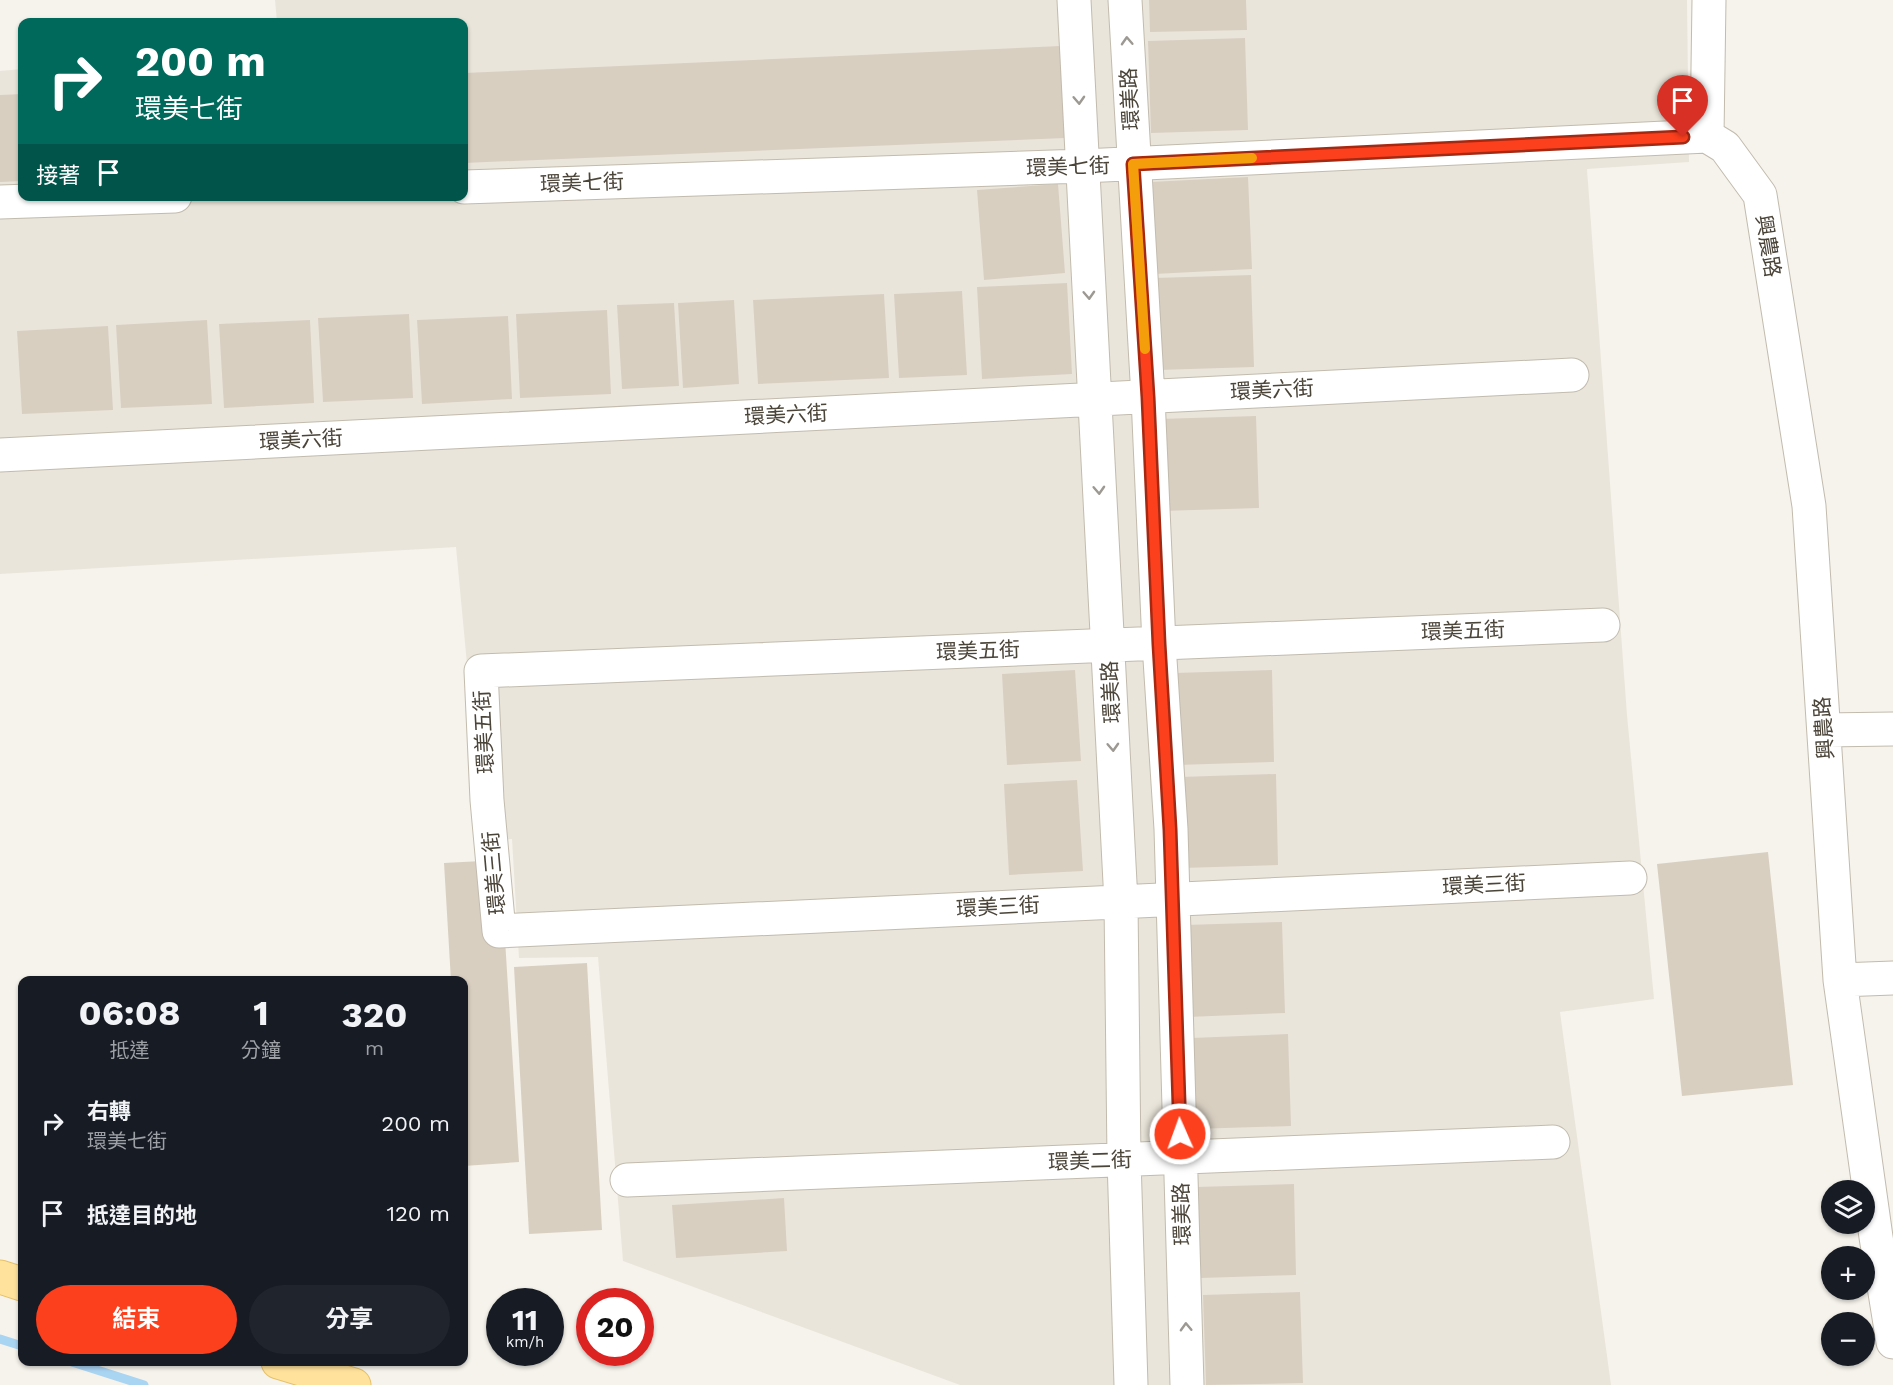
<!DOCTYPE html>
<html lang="zh-TW">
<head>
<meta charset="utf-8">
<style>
  :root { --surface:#171b24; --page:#20242c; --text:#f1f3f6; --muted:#9ea1a6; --accent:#fc3f1d }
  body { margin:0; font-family:"Work Sans","Noto Sans TC",sans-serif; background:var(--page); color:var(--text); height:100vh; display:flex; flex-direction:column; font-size:22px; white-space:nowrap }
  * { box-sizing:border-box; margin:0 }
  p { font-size:20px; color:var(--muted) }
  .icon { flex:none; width:33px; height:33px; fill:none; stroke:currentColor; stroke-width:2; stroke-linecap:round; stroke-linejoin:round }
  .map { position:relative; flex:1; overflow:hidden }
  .panel { position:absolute; left:18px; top:976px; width:450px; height:390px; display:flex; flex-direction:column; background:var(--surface); border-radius:12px; box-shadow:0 2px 4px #0004 }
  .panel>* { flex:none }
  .guide { position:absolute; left:18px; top:18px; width:450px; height:183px; border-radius:12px; box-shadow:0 2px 4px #0004; background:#00695c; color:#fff; overflow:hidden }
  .buttons { position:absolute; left:1821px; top:1180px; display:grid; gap:12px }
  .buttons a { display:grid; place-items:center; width:54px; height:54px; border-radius:50%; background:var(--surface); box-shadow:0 2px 4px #0004; font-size:30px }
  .speed { position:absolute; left:486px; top:1288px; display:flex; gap:12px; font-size:30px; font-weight:700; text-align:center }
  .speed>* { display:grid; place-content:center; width:78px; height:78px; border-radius:50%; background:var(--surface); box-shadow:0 2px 4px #0004; line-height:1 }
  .speed small { font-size:15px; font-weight:400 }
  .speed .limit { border:9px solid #d22; background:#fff; color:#111 }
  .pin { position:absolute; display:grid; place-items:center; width:51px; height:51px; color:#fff; margin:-62px -26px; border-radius:50% 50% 50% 0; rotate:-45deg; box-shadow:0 0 6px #0007 }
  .pin .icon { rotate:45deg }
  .me { position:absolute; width:66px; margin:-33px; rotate:358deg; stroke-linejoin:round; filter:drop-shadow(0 0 4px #0008) }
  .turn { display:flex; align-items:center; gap:21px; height:126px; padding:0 18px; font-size:27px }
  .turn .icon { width:78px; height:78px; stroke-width:2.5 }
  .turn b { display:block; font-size:42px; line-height:51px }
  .then { display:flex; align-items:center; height:57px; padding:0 18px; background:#0003; gap:12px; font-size:22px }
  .eta { display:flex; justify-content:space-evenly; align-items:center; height:102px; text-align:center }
  .eta b { font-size:36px; font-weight:700; line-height:42px }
  .primary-button { display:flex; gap:12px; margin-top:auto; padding:12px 18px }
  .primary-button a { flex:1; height:69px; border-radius:36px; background:var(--accent); color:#fff; font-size:24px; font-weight:700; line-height:69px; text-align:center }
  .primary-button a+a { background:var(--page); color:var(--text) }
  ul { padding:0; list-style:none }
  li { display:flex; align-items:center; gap:18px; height:90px; padding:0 18px }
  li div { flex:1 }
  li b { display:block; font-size:22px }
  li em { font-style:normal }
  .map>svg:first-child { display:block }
  .residential { fill:#eae5da }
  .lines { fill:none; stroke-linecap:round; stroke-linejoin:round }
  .stream { stroke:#a9d4f2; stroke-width:9 }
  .building { fill:#d8cfc1 }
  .minor-casing { stroke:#c2bbae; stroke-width:35 }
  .major-casing { stroke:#e6c16a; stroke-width:35 }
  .minor { stroke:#fff; stroke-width:33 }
  .major { stroke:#ffe39c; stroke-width:33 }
  .oneway { stroke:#9c9892 }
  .route-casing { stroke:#a42913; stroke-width:15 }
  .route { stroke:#fc3f1d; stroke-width:10 }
  .slow { stroke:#f59e0b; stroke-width:10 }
  .labels { text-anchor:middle; stroke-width:4.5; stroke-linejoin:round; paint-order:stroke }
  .street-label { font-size:21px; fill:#4b4439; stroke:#fff }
</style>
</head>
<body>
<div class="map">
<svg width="1893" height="1385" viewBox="0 0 1893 1385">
  <rect width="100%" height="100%" fill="#f6f3ec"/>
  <path class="residential" d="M275 0H1687L1689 162 1587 169 1627 715 1654 999 1560 1012 1611 1385H960L623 1261 598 957 519 958 512 839 485 841 474 739 456 547 0 574V71L22 69V196H464V22H277Z"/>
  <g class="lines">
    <path class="stream" d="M0 1339 22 1346
      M72 1362 144 1385"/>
  </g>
  <path class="building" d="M1149 0H1246L1247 30 1150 32Z
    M1245 38 1248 130 1151 133 1148 41Z
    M1060 46 1065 138 464 163V73Z
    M22 94V181L0 182V95Z
    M1248 177 1252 269 1154 274 1150 182Z
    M1058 184 1065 273 984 280 977 190Z
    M1251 275 1254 367 1158 370 1154 278Z
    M1067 283 1072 374 982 379 977 287Z
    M962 291 967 375 899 378 894 294Z
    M884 294 889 378 758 384 753 300Z
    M734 300 739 384 683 388 678 303Z
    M674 303 679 386 622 389 617 305Z
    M607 310 611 394 520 398 516 314Z
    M409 314 413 398 323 402 318 318Z
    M508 316 512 399 422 404 417 320Z
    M207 320 212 404 121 408 116 325Z
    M310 320 314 403 224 408 219 324Z
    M108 326 113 410 22 414 17 331Z
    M1256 416 1259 508 1162 511 1159 419Z
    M1075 670 1081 761 1007 765 1002 674Z
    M1272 670 1274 762 1177 765 1174 673Z
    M1276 774 1278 865 1182 868 1179 777Z
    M1077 780 1083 871 1009 875 1004 784Z
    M1768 852 1793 1085 1682 1096 1657 864Z
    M500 860 519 1162 464 1166V981H451L444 863Z
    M1282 922 1285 1013 1188 1017 1185 925Z
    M587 963 602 1230 529 1234 514 967Z
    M1288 1034 1291 1126 1194 1129 1191 1038Z
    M1294 1184 1296 1275 1200 1278 1196 1187Z
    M784 1198 787 1251 676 1258 672 1205Z
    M1300 1292 1303 1383 1206 1385 1203 1295Z"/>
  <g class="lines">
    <defs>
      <path id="minor" d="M1074 0 1121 902 1124 1159 1131 1385
        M1125 0 1148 397 1159 644 1171 829 1187 1385
        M1707 136 1725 147 1760 195 1809 506 1840 980 1876 1237 1893 1342
        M1707 136 1709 0
        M464 187 1083 166 1707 136
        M0 202 175 196
        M0 455 1572 375
        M1603 625 481 671 487 800 499 931 1630 878
        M1824 730 1893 729
        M1840 980 1893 978
        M627 1180 1553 1142"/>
      <path id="major" d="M0 1277 22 1284
        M278 1362 354 1385"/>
    </defs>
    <use href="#minor" class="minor-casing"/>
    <use href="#major" class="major-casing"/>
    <use href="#minor" class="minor"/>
    <use href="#major" class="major"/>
  </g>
  <defs><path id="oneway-chevron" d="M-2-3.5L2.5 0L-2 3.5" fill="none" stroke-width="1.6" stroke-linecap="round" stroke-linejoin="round" transform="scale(1.5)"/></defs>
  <g class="oneway">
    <use href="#oneway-chevron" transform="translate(1127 41) rotate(-93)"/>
    <use href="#oneway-chevron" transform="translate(1079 100) rotate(87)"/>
    <use href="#oneway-chevron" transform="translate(1089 295) rotate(87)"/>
    <use href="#oneway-chevron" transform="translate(1099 490) rotate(87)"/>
    <use href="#oneway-chevron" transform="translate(1113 747) rotate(87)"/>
    <use href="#oneway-chevron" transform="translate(1186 1327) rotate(-92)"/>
  </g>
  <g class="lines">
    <defs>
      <path id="route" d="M1180 1134 1170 829 1159 644 1148 397 1133 164 1683 137"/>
    </defs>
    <use href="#route" class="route-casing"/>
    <use href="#route" class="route"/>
    <path class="slow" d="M1145 349 1133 164 1252 158"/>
  </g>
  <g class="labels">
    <g class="street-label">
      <text transform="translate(1130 99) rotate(-93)" y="7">環美路</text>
      <text transform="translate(1068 167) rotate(-2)" y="7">環美七街</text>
      <text transform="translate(582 183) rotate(-2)" y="7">環美七街</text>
      <text transform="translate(1768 246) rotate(81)" y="7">興農路</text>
      <text transform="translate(1272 390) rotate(-3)" y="7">環美六街</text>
      <text transform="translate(786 415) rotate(-3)" y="7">環美六街</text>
      <text transform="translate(301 440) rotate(-3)" y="7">環美六街</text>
      <text transform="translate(1463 631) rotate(-2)" y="7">環美五街</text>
      <text transform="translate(978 651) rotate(-2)" y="7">環美五街</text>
      <text transform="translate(1111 692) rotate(-93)" y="7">環美路</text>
      <text transform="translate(1824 728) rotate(-94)" y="7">興農路</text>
      <text transform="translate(484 732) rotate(-93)" y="7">環美五街</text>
      <text transform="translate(494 873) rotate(-95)" y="7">環美三街</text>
      <text transform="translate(1484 885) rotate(-3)" y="7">環美三街</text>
      <text transform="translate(998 907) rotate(-3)" y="7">環美三街</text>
      <text transform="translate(1090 1161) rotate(-2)" y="7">環美二街</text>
      <text transform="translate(1182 1214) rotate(-92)" y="7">環美路</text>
    </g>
  </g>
</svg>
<div class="buttons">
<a><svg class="icon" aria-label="layers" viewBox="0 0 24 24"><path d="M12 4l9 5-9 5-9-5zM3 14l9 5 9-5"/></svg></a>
<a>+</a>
<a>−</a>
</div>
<div class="speed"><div>11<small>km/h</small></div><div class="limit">20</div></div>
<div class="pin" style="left:1683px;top:137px;background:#d93025"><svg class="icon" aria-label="arrive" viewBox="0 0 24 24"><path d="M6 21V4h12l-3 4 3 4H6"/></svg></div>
<svg class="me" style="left:1180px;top:1134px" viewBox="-20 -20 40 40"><circle r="17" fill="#fc3f1d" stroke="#fff" stroke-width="3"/><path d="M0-11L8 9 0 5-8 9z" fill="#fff"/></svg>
<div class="guide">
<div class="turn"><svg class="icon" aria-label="right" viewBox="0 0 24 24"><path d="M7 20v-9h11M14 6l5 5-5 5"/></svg><div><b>200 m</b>環美七街</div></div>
<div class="then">接著<svg class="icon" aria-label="arrive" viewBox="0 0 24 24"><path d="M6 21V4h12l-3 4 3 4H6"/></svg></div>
</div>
<section class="panel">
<div class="eta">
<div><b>06:08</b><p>抵達</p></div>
<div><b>1</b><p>分鐘</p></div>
<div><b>320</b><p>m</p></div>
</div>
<ul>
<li><svg class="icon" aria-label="right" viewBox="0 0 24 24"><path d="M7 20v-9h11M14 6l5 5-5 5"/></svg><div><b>右轉</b><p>環美七街</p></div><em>200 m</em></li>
<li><svg class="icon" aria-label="arrive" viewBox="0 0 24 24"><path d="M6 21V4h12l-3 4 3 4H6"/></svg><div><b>抵達目的地</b></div><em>120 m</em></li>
</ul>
<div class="primary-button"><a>結束</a><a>分享</a></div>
</section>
</div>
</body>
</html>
